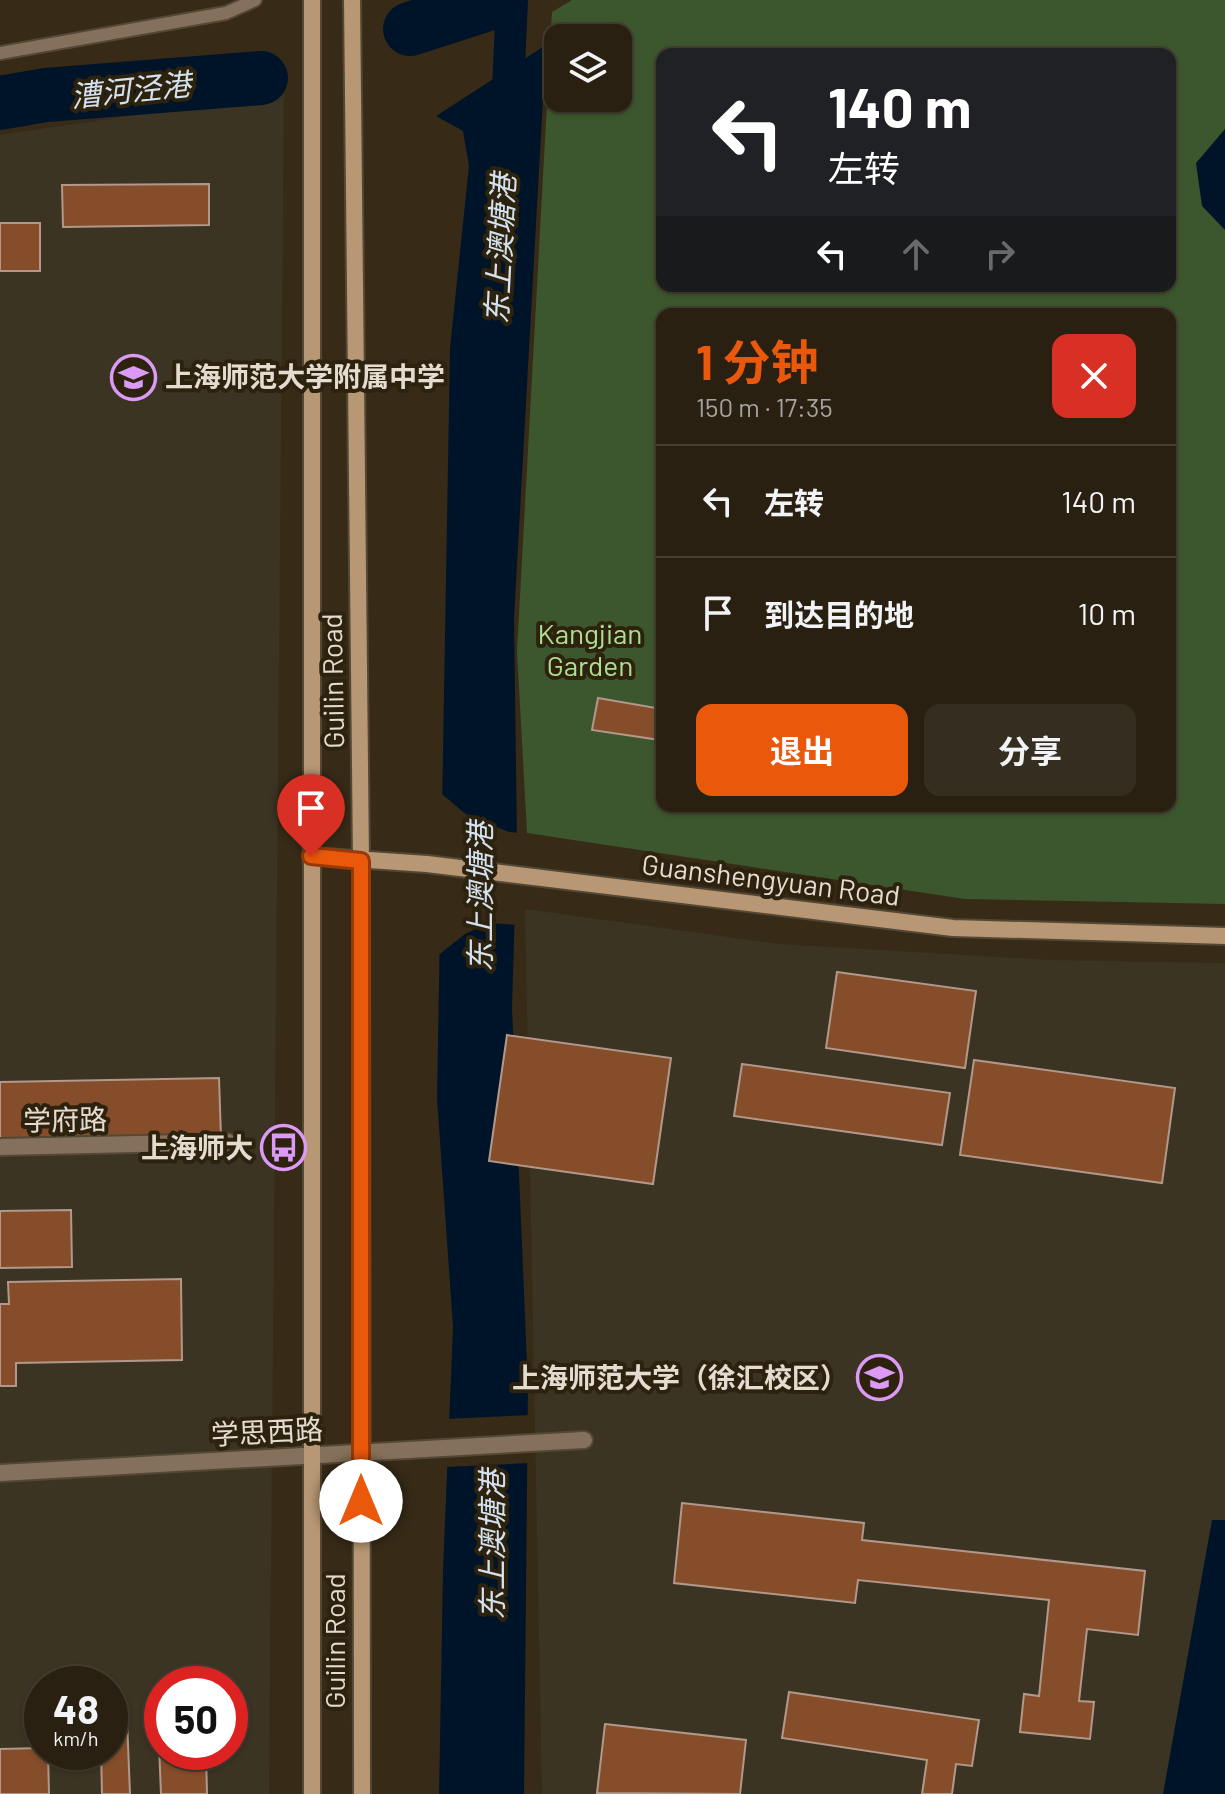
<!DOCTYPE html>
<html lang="zh">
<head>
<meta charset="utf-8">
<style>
  :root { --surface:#292011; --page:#352d1f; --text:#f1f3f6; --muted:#a5a39f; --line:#453e31; --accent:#ea580c }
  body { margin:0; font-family:Barlow,"Noto Sans SC",sans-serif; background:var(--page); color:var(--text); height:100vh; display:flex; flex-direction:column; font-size:30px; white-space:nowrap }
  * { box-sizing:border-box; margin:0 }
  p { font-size:26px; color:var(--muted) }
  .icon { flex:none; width:44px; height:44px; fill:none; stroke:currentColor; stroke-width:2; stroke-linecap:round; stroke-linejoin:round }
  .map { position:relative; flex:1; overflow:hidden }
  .panel { position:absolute; left:656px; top:308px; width:520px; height:504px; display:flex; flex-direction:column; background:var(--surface); border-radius:16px; box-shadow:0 2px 6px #0004,0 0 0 2px var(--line) }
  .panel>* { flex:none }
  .banner { position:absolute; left:656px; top:48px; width:520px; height:244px; border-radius:16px; box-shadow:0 2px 6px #0004,0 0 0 2px var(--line); background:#202124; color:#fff; overflow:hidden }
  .controls { position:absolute; left:544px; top:24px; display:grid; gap:16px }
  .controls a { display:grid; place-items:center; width:88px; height:88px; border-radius:16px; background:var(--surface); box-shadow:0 2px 6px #0004,0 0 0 2px var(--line); font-size:40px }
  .speed { position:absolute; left:24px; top:1666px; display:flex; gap:16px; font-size:40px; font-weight:700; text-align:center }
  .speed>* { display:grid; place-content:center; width:104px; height:104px; border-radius:50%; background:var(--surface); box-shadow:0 2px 6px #0004,0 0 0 2px var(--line); line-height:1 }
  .speed small { font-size:20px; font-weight:400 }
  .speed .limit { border:12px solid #d22; background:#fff; color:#111 }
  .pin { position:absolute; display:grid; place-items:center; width:68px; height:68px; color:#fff; margin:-82px -34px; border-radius:50% 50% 50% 0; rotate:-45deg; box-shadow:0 0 8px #0007 }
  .pin .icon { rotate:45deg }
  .me { position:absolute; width:88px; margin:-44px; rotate:0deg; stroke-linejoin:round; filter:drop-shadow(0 0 6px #0008) }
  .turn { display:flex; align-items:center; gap:28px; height:168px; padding:0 40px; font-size:36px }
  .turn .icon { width:104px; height:104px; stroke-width:2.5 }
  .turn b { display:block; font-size:56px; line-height:68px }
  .lanes { display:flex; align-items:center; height:76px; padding:0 40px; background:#0003; justify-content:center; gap:40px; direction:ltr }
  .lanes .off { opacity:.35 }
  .round { display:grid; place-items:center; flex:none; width:84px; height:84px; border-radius:16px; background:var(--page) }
  .overview { display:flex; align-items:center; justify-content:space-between; height:136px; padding:0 40px }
  h1 { font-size:48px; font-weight:700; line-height:60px; color:var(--accent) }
  .primary-button { display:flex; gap:16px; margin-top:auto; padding:16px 40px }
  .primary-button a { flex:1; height:92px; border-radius:16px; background:var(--accent); color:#fff; font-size:32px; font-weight:700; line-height:92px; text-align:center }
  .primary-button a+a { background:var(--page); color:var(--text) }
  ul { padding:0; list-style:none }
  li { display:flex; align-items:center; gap:24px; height:112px; padding:0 40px; border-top:2px solid var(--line) }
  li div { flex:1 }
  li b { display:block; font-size:30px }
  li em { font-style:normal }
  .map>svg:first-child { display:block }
  .education { fill:#3b3423; fill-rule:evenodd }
  .green { fill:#3c572d; fill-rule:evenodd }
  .water { fill:#001429 }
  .pier { fill:#372b17 }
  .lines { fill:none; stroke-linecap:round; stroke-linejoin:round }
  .canal { stroke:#001429; stroke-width:32 }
  .river { stroke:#001429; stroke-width:54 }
  .building { fill:#864d2b; stroke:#b1988a; stroke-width:2 }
  .lane-casing { stroke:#534735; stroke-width:16 }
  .street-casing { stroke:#534735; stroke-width:20 }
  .secondary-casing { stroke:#534735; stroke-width:20 }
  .lane { stroke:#85715b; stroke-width:12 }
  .street { stroke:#85715b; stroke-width:16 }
  .secondary { stroke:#b79774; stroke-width:16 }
  .route-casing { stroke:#983908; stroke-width:20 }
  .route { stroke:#ea580c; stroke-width:14 }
  .labels { text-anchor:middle; stroke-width:8; stroke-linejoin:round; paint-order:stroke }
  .poi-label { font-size:28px; font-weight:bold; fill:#e4dcd0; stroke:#2d220e; text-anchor:end }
  .park-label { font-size:28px; fill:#ace090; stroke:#2d220e }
  .street-label { font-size:28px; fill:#e4dcd0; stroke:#2d220e }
  .water-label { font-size:30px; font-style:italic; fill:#d4e2f0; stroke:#2d220e }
</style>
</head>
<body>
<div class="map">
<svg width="1225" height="1794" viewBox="0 0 1225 1794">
  <rect width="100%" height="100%" fill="#372b17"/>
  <path class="education" d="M284 93 269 1794H0V135ZM42 1684H110V1752H42ZM162 1684H230V1752H162Z
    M525 909 779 944 1049 960 1225 963V1794H542Z"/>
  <path class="green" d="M572 0H1225V904L965 899 527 833 517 651 552 12ZM558 38H618V98H558ZM662 54H1170V286H662ZM662 314H1170V806H662Z"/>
  <path class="water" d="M546 45 514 618 517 839 512 1008 528 1387 524 1794H439L443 1570 453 1327 437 1098 450 348 469 166 463 131 436 116Z
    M1225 129V230L1202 206 1196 163Z
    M1212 1520H1225V1794H1163Z"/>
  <path class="pier" d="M438 784 442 794 468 816 509 832 521 833V839L519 925 489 923 465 934 436 957Z
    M531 1415 530 1463 446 1467 445 1419Z"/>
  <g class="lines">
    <path class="canal" d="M507 112 512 0"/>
    <path class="river" d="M410 29 500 0
      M0 103 46 95 261 78"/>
  </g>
  <path class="building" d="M209 184V225L63 227 62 185Z
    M0 223H40V271H0Z
    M598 698 662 709 660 740 592 730Z
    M837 972 976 991 965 1068 826 1048Z
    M507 1035 671 1058 653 1184 489 1161Z
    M974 1060 1175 1088 1162 1183 960 1155Z
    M742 1064 950 1093 942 1145 734 1116Z
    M219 1078 221 1137 0 1141V1082Z
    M71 1210 72 1267 0 1268V1211Z
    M181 1279 182 1360 16 1363V1386H0V1304H9L8 1282Z
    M682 1503 864 1523 862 1540 1145 1571 1138 1635 1087 1629 1079 1701 1094 1702 1090 1739 1020 1732 1024 1694 1039 1696 1049 1600 858 1580 855 1603 674 1583Z
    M789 1692 979 1720 972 1766 956 1764 952 1794H922L927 1760 782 1738Z
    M127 1719 130 1794H102L101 1752H110V1720Z
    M158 1722H162V1752H206L207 1794H161Z
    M605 1724 746 1740 740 1794 597 1793Z
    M42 1748V1752H48L49 1794H0V1749Z"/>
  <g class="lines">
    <defs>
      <path id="lane" d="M0 53 226 13 255 0"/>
      <path id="street" d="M0 1147 228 1142
        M0 1473 584 1440"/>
      <path id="secondary" d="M312 0V1794
        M352 0 361 861 362 1794
        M311 856 427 864 953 928 1225 936"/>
    </defs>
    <use href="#lane" class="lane-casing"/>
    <use href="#street" class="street-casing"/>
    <use href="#secondary" class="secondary-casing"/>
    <use href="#lane" class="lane"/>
    <use href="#street" class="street"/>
    <use href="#secondary" class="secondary"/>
  </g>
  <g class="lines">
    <defs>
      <path id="route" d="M311 856 361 861V1501"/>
    </defs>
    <use href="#route" class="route-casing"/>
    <use href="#route" class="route"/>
  </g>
  <defs>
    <symbol id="school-ring" viewBox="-11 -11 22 22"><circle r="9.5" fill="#2d220e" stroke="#da9af6" stroke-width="1.5"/><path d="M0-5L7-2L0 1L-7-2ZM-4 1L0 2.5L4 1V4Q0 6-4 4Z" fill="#da9af6"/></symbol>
    <symbol id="bus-ring" viewBox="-11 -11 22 22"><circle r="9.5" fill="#2d220e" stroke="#da9af6" stroke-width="1.5"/><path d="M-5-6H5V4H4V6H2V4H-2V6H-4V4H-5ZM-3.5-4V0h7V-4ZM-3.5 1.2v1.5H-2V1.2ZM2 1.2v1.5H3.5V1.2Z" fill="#da9af6"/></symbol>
    <symbol id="university-ring" viewBox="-11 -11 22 22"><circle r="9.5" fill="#2d220e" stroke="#da9af6" stroke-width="1.5"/><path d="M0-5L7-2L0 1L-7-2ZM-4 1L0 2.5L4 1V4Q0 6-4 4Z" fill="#da9af6"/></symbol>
  </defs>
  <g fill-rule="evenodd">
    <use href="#school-ring" x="108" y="352" width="51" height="51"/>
    <use href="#bus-ring" x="258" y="1122" width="51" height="51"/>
    <use href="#university-ring" x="854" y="1352" width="51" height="51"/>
  </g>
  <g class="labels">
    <g class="poi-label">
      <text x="165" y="387" text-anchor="start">上海师范大学附属中学</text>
      <text x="253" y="1158">上海师大</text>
      <text x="848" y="1388">上海师范大学（徐汇校区）</text>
    </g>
    <g class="park-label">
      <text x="590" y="644">Kangjian<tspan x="590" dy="32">Garden</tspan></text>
    </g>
    <g class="street-label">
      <text transform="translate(333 681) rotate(-91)" y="10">Guilin Road</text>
      <text transform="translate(771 880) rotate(7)" y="10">Guanshengyuan Road</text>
      <text transform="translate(65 1120) rotate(-1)" y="10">学府路</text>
      <text transform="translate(267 1432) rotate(-3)" y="10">学思西路</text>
      <text transform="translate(335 1641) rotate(-90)" y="10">Guilin Road</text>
    </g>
    <g class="water-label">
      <text transform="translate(131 91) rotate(-6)" y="10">漕河泾港</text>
      <text transform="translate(501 249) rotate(-87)" y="10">东上澳塘港</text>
      <text transform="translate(481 897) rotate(-90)" y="10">东上澳塘港</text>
      <text transform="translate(493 1545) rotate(-90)" y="10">东上澳塘港</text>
    </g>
  </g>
</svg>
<div class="controls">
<a><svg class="icon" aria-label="layers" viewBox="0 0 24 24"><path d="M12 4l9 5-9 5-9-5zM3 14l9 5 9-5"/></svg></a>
</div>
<div class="speed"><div>48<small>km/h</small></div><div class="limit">50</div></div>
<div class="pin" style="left:311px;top:856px;background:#d93025"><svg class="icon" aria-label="arrive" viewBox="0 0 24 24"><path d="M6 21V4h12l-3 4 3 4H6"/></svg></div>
<svg class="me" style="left:361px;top:1501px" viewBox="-20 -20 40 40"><circle r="19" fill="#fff"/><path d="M0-13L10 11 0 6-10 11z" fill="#ea580c"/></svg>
<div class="banner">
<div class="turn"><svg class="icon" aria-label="left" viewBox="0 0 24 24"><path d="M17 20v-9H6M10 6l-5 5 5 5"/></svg><div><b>140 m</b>左转</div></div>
<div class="lanes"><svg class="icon" aria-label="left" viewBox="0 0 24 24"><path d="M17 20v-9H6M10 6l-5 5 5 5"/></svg><svg class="icon off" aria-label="ahead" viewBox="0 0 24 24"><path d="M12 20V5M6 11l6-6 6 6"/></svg><svg class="icon off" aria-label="right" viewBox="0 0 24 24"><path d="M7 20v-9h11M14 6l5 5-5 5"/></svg></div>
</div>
<section class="panel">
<div class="overview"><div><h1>1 分钟</h1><p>150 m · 17:35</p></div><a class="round" style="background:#d93025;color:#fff"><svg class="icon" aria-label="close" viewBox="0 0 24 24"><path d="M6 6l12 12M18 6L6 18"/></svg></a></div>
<ul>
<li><svg class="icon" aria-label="left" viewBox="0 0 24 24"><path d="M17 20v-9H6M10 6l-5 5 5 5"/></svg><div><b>左转</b></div><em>140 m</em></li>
<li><svg class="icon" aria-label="arrive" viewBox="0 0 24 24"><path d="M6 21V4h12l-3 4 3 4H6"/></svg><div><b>到达目的地</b></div><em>10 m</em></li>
</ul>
<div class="primary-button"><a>退出</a><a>分享</a></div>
</section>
</div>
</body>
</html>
